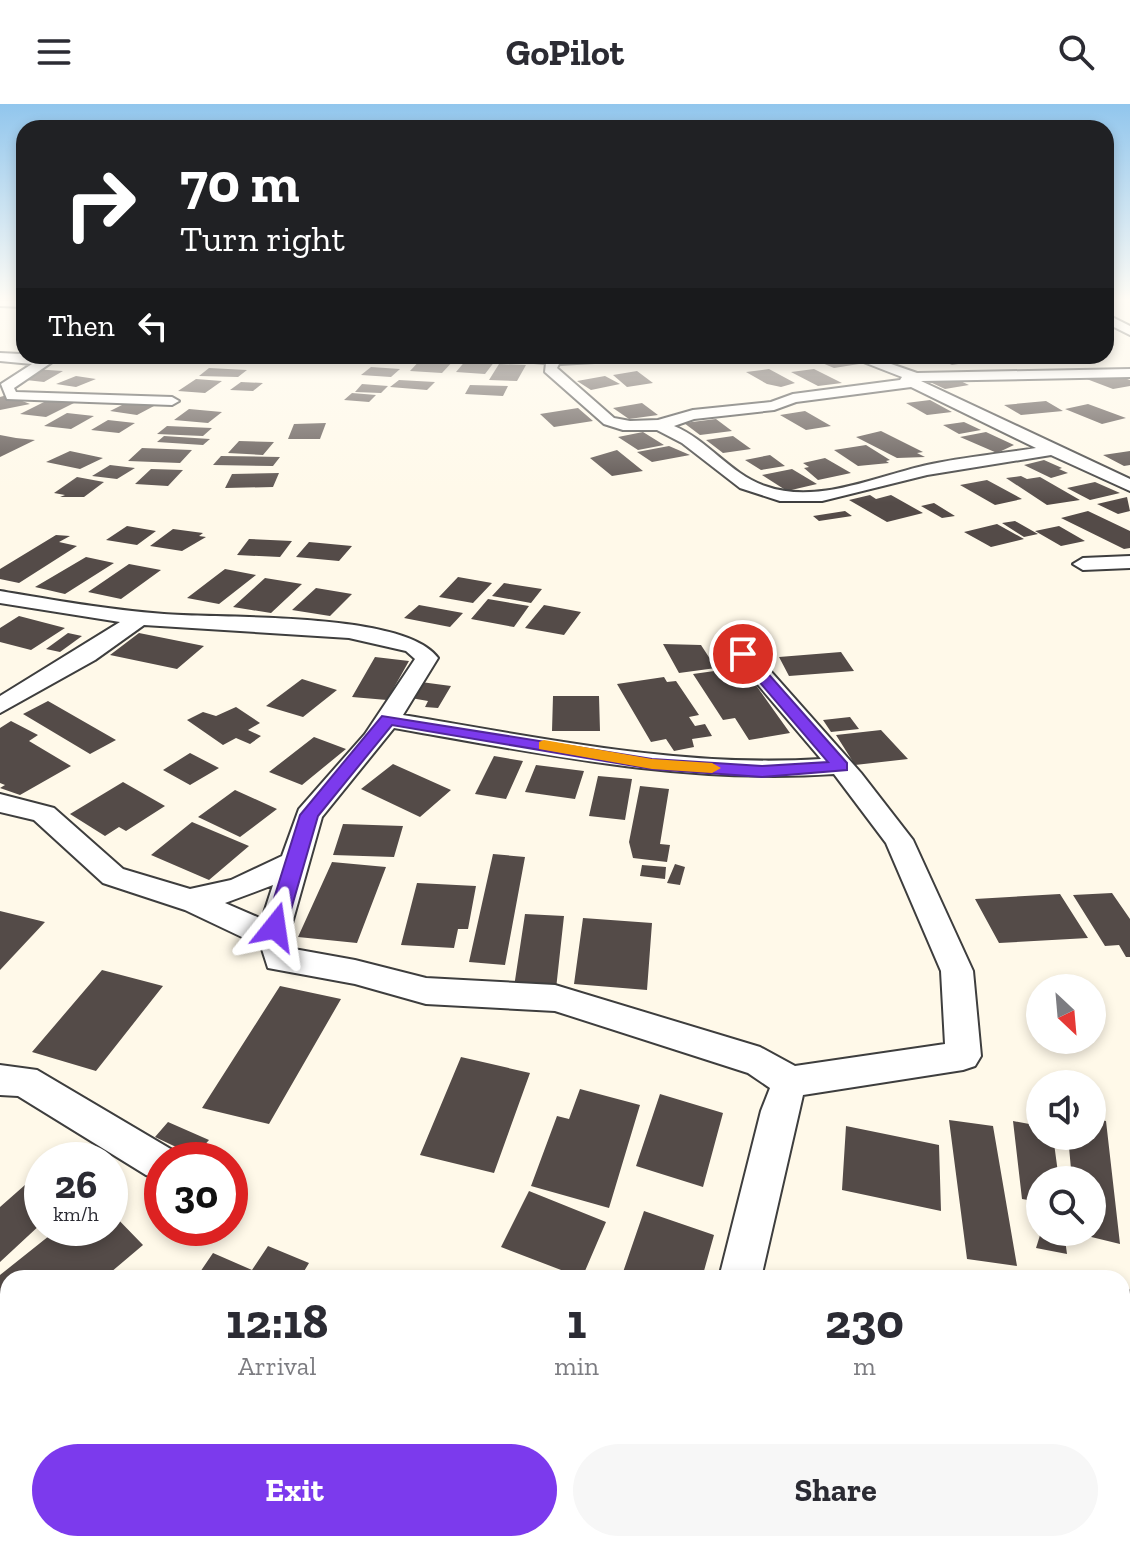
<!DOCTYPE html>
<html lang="en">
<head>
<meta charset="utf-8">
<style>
  :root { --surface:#fff; --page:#f7f7f7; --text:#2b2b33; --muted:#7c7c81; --accent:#7c3aed }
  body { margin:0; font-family:"Zilla Slab",serif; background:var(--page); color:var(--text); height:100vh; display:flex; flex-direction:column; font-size:30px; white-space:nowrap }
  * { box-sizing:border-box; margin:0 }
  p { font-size:26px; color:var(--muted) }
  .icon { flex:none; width:44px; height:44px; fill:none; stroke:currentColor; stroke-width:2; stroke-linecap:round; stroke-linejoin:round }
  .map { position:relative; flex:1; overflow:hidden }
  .side { position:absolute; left:0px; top:1166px; width:1130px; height:282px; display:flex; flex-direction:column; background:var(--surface); border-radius:24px 24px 0 0; box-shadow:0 4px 12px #0003 }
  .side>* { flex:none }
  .banner { position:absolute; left:16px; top:16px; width:1098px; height:244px; border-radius:24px; box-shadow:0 4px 12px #0003; background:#202124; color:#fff; overflow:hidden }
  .needle { width:52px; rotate:154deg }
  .controls { position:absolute; left:1026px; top:870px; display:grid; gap:16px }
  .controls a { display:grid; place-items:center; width:80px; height:80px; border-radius:50%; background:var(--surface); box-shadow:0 4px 12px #0003; font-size:40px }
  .speed { position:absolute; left:24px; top:1038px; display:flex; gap:16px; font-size:40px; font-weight:700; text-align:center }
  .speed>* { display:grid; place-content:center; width:104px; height:104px; border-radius:50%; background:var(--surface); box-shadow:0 4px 12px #0003; line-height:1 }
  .speed small { font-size:20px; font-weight:400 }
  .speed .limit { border:12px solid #d22; background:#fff; color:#111 }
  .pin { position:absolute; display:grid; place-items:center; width:68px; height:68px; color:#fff; margin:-34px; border:4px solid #fff; border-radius:50%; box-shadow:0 2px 8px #0007 }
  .me { position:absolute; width:88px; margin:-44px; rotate:15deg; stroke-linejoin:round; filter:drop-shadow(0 0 6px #0008) }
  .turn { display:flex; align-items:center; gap:28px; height:168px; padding:0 32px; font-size:36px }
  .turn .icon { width:104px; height:104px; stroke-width:2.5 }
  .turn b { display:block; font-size:56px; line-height:68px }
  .then { display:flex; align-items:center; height:76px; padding:0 32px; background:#0003; gap:16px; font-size:30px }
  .eta { display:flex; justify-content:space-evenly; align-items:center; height:136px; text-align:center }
  .eta b { font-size:48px; font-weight:700; line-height:56px }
  .action { display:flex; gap:16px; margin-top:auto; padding:16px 32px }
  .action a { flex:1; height:92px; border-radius:48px; background:var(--accent); color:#fff; font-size:32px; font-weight:700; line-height:92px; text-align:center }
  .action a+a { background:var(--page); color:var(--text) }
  header { display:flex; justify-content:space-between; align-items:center; height:104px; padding:0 32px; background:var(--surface); font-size:36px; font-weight:700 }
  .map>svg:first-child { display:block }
  .building { fill:#544b48 }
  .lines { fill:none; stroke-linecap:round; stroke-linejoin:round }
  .minor-casing { stroke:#3e3e3e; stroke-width:4 }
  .minor { fill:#fff; fill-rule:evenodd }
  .route { fill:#7c3aed; stroke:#51269a; stroke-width:2 }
  .slow { fill:#f59e0b }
</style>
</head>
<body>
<header><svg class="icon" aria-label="menu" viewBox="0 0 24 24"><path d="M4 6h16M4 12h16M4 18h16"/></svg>GoPilot<svg class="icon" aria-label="search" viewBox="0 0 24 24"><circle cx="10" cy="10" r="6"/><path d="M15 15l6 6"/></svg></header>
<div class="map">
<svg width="1130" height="1447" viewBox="0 0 1130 1447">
  <rect width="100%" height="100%" fill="#fff9e9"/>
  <path class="building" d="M380 252 407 253 402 259 374 258Z
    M839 252 852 254 859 260 834 264 815 256Z
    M958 252 971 258 952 261 934 253Z
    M966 252H1002L1010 256 982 259Z
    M423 253 455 255 442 269 410 267Z
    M467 255 495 257 485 270 456 268Z
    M499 260 526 261 517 277 489 276Z
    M371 263 400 265 391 273 361 271Z
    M209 264 247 266 238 273 199 272Z
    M33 265 63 267 44 278 17 275Z
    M769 265 795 279 781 283 767 280 746 268Z
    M814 265 842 279 818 282 791 268Z
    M637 267 653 279 627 283 613 271Z
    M941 268 969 281 945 285 917 272Z
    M1110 269 1130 276V282L1113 285 1084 274Z
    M76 272 96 275 76 283 56 280Z
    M605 272 620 280 591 286 577 277Z
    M196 275 222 277 205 289 178 287Z
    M399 276 435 278 427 286 390 283Z
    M241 278 263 279 253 287 230 286Z
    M362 280 388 282 381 289 355 288Z
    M470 281 508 282 503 292 465 290Z
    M352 289 376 291 369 298 344 296Z
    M7 291 30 300 0 306V293Z
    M48 296 78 297 46 313 20 310Z
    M930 296 952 308 927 311 906 299Z
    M1046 297 1063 307 1021 311 1004 301Z
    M128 298 154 302 137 311 110 307Z
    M642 299 658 311 629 315 613 304Z
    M1088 300 1126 314 1102 320 1065 305Z
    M578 304 593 317 554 323 540 310Z
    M189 305 222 308 208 319 174 316Z
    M805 307 831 322 806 326 780 311Z
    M67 309 94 312 71 325 44 322Z
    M716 315 732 327 700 331 684 319Z
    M108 316 135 319 119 329 91 326Z
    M964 318 981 326 959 330 943 321Z
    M326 319 320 335H288L294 320Z
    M167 322 212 324 203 332 157 330Z
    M881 327 923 348 917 349 925 353 897 354 856 333Z
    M643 328 664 341 638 346 618 333Z
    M986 328 1014 341 997 349 960 333Z
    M0 331 16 334 35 336 0 353Z
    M164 332 210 335 203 341 157 338Z
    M733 332 751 345 723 349 706 336Z
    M239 337 274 338 263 351 228 349Z
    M866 341 890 356 886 357 889 359 858 362 834 346Z
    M669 342 690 351 652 358 637 348Z
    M142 344 192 346 180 359 128 357Z
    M617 346 643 367 612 372 590 354Z
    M70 347 103 354 80 365 46 358Z
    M1130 347V361L1124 362 1103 351Z
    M770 351 785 362 761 366 745 356Z
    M221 352 280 353 273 362 213 361Z
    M825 354 851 369 818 376 804 364 809 363 803 359Z
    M1044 356 1062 364 1059 365 1068 369 1051 374 1024 361Z
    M110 361 135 364 117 375 92 372Z
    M151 365 183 366 168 382 135 380Z
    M792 365 817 380 787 387 762 371Z
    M279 369 273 383 225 384 232 370Z
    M1021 372 1027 375 1040 373 1080 396 1047 401 1006 374Z
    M77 373 104 378 84 393H60L65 391 54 389Z
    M987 376 1022 395 995 401 960 381Z
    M1095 378 1120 389 1090 396 1067 384Z
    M870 391 876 395 891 391 923 409 887 418 849 396Z
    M1127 393 1130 407 1118 410 1097 400Z
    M934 399 955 412 942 414 921 402Z
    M845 407 852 412 819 417 813 412Z
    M1088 407 1130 427V444L1124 445 1061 414Z
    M1015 417 1038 430 1024 433 1002 419Z
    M997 420 1024 435 991 443 964 428Z
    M127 422 156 427 137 441 106 436Z
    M1059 422 1085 437 1061 442 1035 427Z
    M173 425 203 429 199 432 206 433 182 447 150 442Z
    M56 431 70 432 59 438 77 442 19 479 0 475V465Z
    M249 435 292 437 280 453 237 451Z
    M309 438 352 442 339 457 296 453Z
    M86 453 114 459 65 490 35 483Z
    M129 460 161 466 121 495 88 488Z
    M225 465 256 471 219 500 187 494Z
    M458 473 492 479 473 499 439 493Z
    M265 474 302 480 271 509 233 503Z
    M504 479 542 485 531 499 492 492Z
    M316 484 352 490 330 512 292 506Z
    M488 495 529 502 514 523 471 515Z
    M419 501 463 509 450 523 404 514Z
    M544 501 581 508 564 531 525 524Z
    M19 512 65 524 31 546 0 538V524Z
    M68 529 82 532 60 548 46 545Z
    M139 529 204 542 177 565 110 551Z
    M663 540 701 541 716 564 679 569Z
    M841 548 854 567 789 572 779 553Z
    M375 553 409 557 387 596 352 593Z
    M743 563 790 629 749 636 735 614 723 616 693 570Z
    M664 573 667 578 676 577 699 611 689 613 695 622 705 620 712 632 692 635 694 643 674 647 666 635 651 638 617 580Z
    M302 575 337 586 303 613 266 602Z
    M421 578 451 582 438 604 425 603 428 597 411 594Z
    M553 592H599L600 627H552Z
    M48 597 116 636 90 650 23 610Z
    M236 603 260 619 248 626 261 632 250 640 236 634 223 641 187 616 203 608 216 612Z
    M850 613 859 625 831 628 823 616Z
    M11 617 38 631 29 637 71 662 20 691 0 684 5 681 0 679V624Z
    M881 626 908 655 855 661 836 631Z
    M314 633 346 645 302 681 269 668Z
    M190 649 219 664 190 681 163 666Z
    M494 652 523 657 506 695 475 690Z
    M393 660 451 686 420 713 361 685Z
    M536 661 584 667 575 695 525 688Z
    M598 672 632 675 625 716 589 712Z
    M123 678 165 702 126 727 119 723 105 732 70 710Z
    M640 682 669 685 660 740 670 741 667 758 633 754 629 738Z
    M235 686 277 705 240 733 198 713Z
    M192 718 249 742 209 776 151 751Z
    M343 720 403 722 394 753 333 751Z
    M493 750 525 753 505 861 469 858Z
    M332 758 386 763 357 839 298 833Z
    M675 760 685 763 680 781 667 779Z
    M642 761 666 763 665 775 640 772Z
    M417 779 476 782 468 825H458L454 844 401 841Z
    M1112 789 1130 815V853H1126L1119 841 1105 842 1073 791Z
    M1060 790 1088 834 999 839 975 795Z
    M0 807 45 818 0 866Z
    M525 810 564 812 556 885 514 883Z
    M583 814 652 819 647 886 574 880Z
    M102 866 163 882 96 967 32 948Z
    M280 882 341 895 269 1020 202 1004Z
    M461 953 530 969 494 1069 420 1051Z
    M580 985 640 1001 609 1104 531 1082 557 1012 569 1015Z
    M660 990 723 1009 703 1083 636 1062Z
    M1092 1014 1106 1017 1120 1140 1075 1129 1092 1128V1076H1072L1068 1032H1092Z
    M949 1016 993 1022 1017 1162 967 1155Z
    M1013 1017 1040 1022V1032H1053L1059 1076H1040V1098L1022 1095Z
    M168 1018 209 1036 195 1052 155 1033Z
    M846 1022 939 1041 941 1107 842 1086Z
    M42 1066V1119L0 1158V1103Z
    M529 1087 606 1118 582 1174 501 1143Z
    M110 1107 143 1141 104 1174H8V1256L0 1263V1171L59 1124H110Z
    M644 1107 714 1131 702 1174H621Z
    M1041 1128H1064L1067 1150 1036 1144Z
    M268 1142 309 1159 300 1174H196L213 1149 252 1166Z
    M1122 1174 1130 1186V1266L1122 1269Z"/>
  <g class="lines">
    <defs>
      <path id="minor" d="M0 197H24V203L0 202Z
        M1106 210 1130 222V231L1106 219Z
        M0 249 61 252 14 284 16 288 172 293 179 297 172 301 7 295 1 280 32 260 0 257Z
        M503 252H637L630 256 559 260 557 264 614 314 630 317 658 316 693 306 771 298 793 290 900 276 902 273 848 252H868L917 269 1130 265V273L921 277 1130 375V387L1051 351 927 371 822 397H780L740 384 682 339 657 326H623L604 320 545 268 546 259 510 256ZM911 283 1036 344C1000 350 963 353 927 361 877 372 817 401 765 382 730 370 708 336 674 322L694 315 774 306 796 298Z
        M1130 452V464L1083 466 1073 460 1083 454Z
        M0 487C54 496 109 506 164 510 223 515 405 507 438 554L403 611C542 634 680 664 821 655L732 550 743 543 751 545 861 669 913 736 973 867 981 952 975 962 963 966 803 991 761 1174H719L761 1007 770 984 748 969 555 907 426 900 355 880 268 864 261 842 185 806 103 779 34 716 0 708V690L54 704 123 765 190 785 231 776 282 752 299 705 365 630 415 555 406 547 349 534 144 521 95 556 0 609V592L120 518 0 499ZM394 624C543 650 682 680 834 670L886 739 941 867 945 940 795 962 760 943 555 881 426 874 355 856 294 845 291 823 322 713ZM273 781 262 815 225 799Z
        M0 961 37 966 174 1047 178 1056H162V1076L146 1071 18 992 0 991Z
        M0 1331 8 1333V1381L0 1379Z
        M186 1440H247L250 1447H189Z
        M583 1440H633L630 1447H580Z"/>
    </defs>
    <use href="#minor" class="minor-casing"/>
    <use href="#minor" class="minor"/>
  </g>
  <linearGradient id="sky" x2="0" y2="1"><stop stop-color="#91c6ed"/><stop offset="0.49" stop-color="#fffcf5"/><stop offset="1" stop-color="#fffcf5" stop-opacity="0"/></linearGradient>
  <rect width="1130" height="399" fill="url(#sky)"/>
  <path class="route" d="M743 545 748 547 847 659V666L762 673 652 665 392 621 318 712 286 823 283 828H268L265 823 300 711 382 612 652 655 762 662 828 658 738 553V547Z"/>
  <path class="slow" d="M544 636 652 655 712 659 721 664 712 669 652 665 539 645V638Z"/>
</svg>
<div class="controls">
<a><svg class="needle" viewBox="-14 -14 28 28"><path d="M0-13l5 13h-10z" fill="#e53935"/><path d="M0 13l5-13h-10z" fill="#7c7c81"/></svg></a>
<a><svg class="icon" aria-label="sound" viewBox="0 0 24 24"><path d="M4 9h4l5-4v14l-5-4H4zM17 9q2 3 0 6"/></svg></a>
<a><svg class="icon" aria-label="search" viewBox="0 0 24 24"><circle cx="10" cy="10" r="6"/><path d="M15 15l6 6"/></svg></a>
</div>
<div class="speed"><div>26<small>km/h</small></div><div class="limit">30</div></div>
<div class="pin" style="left:743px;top:550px;background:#d93025"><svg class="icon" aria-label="arrive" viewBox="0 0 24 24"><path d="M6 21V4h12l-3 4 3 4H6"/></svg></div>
<svg class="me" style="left:275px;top:823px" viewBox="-20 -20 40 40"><path d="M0-17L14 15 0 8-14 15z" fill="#7c3aed" stroke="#fff" stroke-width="4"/></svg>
<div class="banner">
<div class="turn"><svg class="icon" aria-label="right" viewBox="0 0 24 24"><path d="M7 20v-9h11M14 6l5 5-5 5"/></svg><div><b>70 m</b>Turn right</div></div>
<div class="then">Then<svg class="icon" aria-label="left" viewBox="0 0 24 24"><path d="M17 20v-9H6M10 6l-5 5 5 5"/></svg></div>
</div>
<section class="side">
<div class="eta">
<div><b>12:18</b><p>Arrival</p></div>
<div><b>1</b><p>min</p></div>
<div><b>230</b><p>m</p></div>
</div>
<div class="action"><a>Exit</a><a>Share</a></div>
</section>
</div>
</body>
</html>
